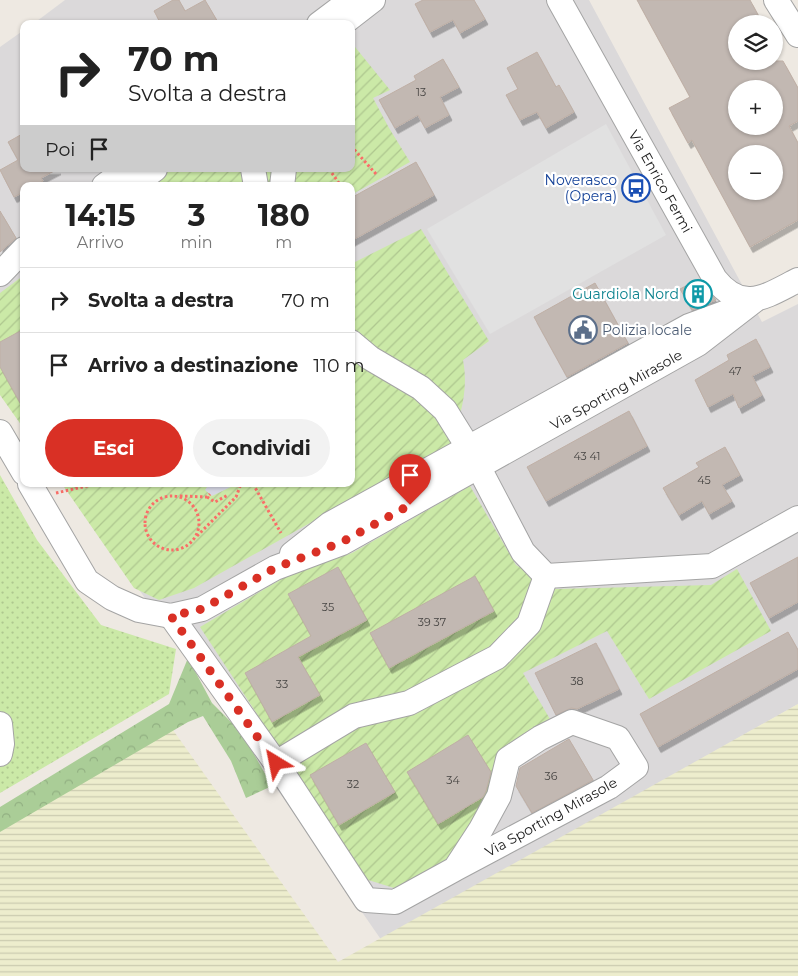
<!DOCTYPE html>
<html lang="it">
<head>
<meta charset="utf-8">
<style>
  :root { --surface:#fff; --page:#f2f2f2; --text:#222; --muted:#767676; --line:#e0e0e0; --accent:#d93025 }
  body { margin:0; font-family:Montserrat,sans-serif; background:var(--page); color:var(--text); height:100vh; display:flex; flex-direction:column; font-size:19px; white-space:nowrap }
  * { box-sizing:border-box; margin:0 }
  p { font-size:16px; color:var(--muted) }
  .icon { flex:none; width:28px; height:28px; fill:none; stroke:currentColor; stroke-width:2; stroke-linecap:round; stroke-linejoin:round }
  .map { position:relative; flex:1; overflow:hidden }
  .side { position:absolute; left:20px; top:182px; width:335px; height:305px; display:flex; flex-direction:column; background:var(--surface); border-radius:10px; box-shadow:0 1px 4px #0004 }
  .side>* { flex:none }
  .guide { position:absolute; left:20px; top:20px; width:335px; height:152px; border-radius:10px; box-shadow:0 1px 4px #0004; background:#fff; color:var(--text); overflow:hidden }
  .fabs { position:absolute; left:728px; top:15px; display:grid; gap:10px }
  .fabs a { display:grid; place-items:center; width:55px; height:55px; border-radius:50%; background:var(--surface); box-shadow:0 1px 4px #0004; font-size:25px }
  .pin { position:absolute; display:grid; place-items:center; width:42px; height:42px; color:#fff; margin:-51px -21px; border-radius:50% 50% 50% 0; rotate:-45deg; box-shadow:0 0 5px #0007 }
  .pin .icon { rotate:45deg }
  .me { position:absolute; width:55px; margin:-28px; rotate:325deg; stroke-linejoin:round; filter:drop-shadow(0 0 4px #0008) }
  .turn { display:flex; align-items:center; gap:18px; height:105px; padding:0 25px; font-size:22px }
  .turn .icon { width:65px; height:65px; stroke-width:2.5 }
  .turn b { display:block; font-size:35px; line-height:42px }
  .then { display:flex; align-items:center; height:48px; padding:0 25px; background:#0003; gap:10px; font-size:19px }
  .eta { display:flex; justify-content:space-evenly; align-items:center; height:85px; text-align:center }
  .eta b { font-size:30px; font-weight:700; line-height:35px }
  .button { display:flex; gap:10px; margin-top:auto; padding:10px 25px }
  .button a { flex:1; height:58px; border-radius:30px; background:var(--accent); color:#fff; font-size:20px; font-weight:700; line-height:58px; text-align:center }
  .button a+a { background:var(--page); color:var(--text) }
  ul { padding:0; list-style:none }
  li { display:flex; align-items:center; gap:15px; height:65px; padding:0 25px; border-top:1px solid var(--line) }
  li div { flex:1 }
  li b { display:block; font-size:19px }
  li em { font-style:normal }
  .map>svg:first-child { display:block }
  .residential { fill:#dbd9da }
  .farmland { fill:url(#farmland-rules) }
  .grass { fill:url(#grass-dots) }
  .forest { fill:url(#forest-crowns) }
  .garden { fill:url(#garden-furrows) }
  .parking { fill:#e1e1e1 }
  .plaza { fill:#d6d7e4 }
  .building { fill:#c2b8b2; stroke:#bfafa5; fill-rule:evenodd; filter:url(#shadow) }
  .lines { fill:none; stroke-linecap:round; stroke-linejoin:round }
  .minor-casing { stroke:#a4a4a4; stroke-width:26 }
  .path { stroke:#f96e68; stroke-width:3; stroke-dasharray:2.5 2.5; stroke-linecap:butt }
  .minor { stroke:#fff; stroke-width:24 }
  .route { stroke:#d93025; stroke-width:9; stroke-dasharray:0 16.2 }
  .labels { text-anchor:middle; stroke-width:4.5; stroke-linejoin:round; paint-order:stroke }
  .number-label { font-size:11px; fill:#464442 }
  .transit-label { font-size:14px; fill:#164399; stroke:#fff; text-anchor:end }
  .street-label { font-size:14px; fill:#1d1d1d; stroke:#fff }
  .culture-label { font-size:14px; fill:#0d838f; stroke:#fff; text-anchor:end }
  .service-label { font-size:14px; fill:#4e5e75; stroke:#fff; text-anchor:start }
</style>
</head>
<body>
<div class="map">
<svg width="798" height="976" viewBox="0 0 798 976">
  <defs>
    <pattern id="farmland-rules" width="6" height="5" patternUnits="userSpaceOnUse" patternTransform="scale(1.25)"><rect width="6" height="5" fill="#ededcd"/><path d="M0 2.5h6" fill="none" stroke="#cbcbb0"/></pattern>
    <pattern id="grass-dots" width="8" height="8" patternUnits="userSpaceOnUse" patternTransform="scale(1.25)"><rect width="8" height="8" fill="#cbe9a7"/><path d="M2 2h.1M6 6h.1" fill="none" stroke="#aec78f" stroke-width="1.8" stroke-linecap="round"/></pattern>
    <pattern id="forest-crowns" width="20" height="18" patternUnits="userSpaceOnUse" patternTransform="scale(1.25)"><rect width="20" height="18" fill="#aacd97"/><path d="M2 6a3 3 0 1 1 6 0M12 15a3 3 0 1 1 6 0" fill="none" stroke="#92b082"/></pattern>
    <pattern id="garden-furrows" width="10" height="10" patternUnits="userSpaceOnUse" patternTransform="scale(1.25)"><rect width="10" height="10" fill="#cbe9a7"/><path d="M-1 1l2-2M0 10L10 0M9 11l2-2" fill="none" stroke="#aec78f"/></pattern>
    <filter id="shadow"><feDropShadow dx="3" dy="5.5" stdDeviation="0" flood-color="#0004"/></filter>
  </defs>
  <rect width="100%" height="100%" fill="#eee9e2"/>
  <path class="residential" d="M65 0H589L762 322 798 304V704L382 941 66 484H351V186H24V422L0 388V47L24 30V169H351V24H33Z"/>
  <path class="farmland" d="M798 704V976H0V818L168 723 338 962Z"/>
  <path class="grass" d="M0 475 37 540 101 625 176 649 169 694 0 793Z"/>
  <path class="forest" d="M188 658 212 703 242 733 272 786 246 798 231 761 203 716 188 722 0 832V807L169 704Z"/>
  <path class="garden" d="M351 42 390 90 373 98 389 128 410 162 351 195V186H142L165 169H351Z
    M421 229 489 341 463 360C469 391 460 416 451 444L194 588 159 600 134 588 62 484H351V264Z
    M24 275V429L0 395V293Z
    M470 486 516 565 556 589 711 585 737 569 771 631 649 699 607 631 523 673 554 726 513 749 471 827 445 865 394 888 365 879 200 627 290 574 352 553Z"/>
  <path class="parking" d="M606 124 666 235 490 334 427 229Z"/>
  <path class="plaza" d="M209 484H237L212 496 205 490Z"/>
  <path class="building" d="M173 0H179L185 11 205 0 219 24H161L154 11Z
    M423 0H474L485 19 460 33 453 20 430 32 415 4Z
    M637 0H750L763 24H736V61H783L798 88V121L789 126 798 143V220L750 247 692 140 688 143 669 108 690 97ZM736 89H774V126H736ZM736 154H774V191H736Z
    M537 52 556 87 559 85 574 112 546 128 537 112 520 120 506 95 518 89 507 68Z
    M443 59 459 87 440 97 449 115 425 128 418 115 395 128 379 100 416 80 414 76Z
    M24 133V169H58L41 178 43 181 34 186H24V192L14 197 0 170 18 160 8 142Z
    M416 162 434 195 351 241V198Z
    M0 211 16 238 0 252Z
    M699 279 716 300 692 310 680 289Z
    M595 283 628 343 567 377 534 317Z
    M24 329V410L0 367V342Z
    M756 339 770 367 752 376 762 395 739 408 733 394 708 407 695 380 729 360 727 355Z
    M629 411 647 446 546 501 527 467Z
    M725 447 740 475 722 485 732 501 709 514 702 501 679 515 663 488 699 467 696 463Z
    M798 557V602L769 618 750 583Z
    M338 567 367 620 298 657 320 695 272 722 245 673 311 636 288 594Z
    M475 576 494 611 389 668 370 633Z
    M788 632 798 650V669L658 747 640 714Z
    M596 643 619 689 577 709 571 708 556 715 535 673Z
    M468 735 491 772 486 791 483 797 438 824 407 772Z
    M569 739 593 780 532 813 516 786 520 768Z
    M366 743 395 792 339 825 310 775Z"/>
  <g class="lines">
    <defs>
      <g id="minor">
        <path id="s1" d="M559 0 715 279C743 314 766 296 798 280"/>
        <path d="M776 0 798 35"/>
        <path d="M319 24 351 0"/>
        <path d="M342 24 373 0"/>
        <path d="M253 169 256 186"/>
        <path d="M104 186 127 169"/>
        <path d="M132 186 155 169"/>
        <path d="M282 186 284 169"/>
        <path d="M0 274 24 249"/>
        <path d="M351 342 370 358 421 388 445 410 468 447 523 552 546 576 712 566 798 518"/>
        <path d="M0 432 24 473"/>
        <path id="s2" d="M30 484 87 581 112 598 139 610 171 616 202 609 275 568 342 543 698 344 755 300"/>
        <path d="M292 554 330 524 689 326 727 312"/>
        <path d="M171 616 276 763 354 716 409 703 497 657 529 624 546 576"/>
        <path d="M0 724 2 744 0 754"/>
        <path d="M276 763 366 900 395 902 455 869 481 829 499 796 508 759 540 738 572 722 618 738 636 767 609 787 455 869"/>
      </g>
    </defs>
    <use href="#minor" class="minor-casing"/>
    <path class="path" d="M351 146 376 174
      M329 169 341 186
      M253 484 281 533
      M56 493 96 484
      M145 523a27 27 0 1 1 54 0a27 27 0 1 1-54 0Z
      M180 496 207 497 210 494
      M207 497 215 502 228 495
      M197 536 236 497 241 484"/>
    <use href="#minor" class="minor"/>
  </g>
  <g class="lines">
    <path class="route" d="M276 763 171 616 202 609 275 568 342 542 410 505"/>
  </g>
  <defs>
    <symbol id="bus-ring" viewBox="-11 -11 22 22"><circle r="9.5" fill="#fff" stroke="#1a4fb4" stroke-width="1.5"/><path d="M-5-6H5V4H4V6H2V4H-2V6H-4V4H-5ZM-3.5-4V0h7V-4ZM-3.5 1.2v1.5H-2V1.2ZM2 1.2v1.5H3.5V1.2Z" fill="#1a4fb4"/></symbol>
    <symbol id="building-ring" viewBox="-11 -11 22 22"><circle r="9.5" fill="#fff" stroke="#0f9aa8" stroke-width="1.5"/><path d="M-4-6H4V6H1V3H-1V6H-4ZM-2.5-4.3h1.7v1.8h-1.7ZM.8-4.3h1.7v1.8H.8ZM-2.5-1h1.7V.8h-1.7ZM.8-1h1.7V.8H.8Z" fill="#0f9aa8"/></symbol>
    <symbol id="civic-ring" viewBox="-11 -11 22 22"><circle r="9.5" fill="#fff" stroke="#5c6f8a" stroke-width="1.5"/><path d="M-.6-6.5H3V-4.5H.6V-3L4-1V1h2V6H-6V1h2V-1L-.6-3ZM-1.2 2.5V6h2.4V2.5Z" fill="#5c6f8a"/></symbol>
  </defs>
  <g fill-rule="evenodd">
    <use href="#bus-ring" x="620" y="172" width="32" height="32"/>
    <use href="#building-ring" x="682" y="278" width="32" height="32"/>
    <use href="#civic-ring" x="567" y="314" width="32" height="32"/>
  </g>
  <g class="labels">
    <g class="number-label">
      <text x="421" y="96">13</text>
      <text x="735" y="375">47</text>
      <text x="587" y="460">43 41</text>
      <text x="704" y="484">45</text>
      <text x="328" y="611">35</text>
      <text x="432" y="626">39 37</text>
      <text x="577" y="685">38</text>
      <text x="282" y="688">33</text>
      <text x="551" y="780">36</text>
      <text x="453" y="784">34</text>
      <text x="353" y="788">32</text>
    </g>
    <g class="transit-label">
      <text x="617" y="185">Noverasco<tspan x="617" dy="16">(Opera)</tspan></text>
    </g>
    <g class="street-label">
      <text dy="5" stroke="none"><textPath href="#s1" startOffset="208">Via Enrico Fermi</textPath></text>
      <text dy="5" stroke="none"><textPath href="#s2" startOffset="706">Via Sporting Mirasole</textPath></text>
      <text transform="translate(551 817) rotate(-29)" y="5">Via Sporting Mirasole</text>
    </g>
    <g class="culture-label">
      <text x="679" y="299">Guardiola Nord</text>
    </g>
    <g class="service-label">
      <text x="602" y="335">Polizia locale</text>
    </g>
  </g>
</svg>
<div class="fabs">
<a><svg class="icon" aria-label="layers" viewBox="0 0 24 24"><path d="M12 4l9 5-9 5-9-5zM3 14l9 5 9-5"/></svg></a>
<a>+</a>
<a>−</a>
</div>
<div class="pin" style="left:410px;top:505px;background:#d93025"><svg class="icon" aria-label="arrive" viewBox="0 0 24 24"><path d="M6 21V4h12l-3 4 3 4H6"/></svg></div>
<svg class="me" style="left:276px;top:763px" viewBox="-20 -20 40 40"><path d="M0-17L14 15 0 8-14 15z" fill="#d93025" stroke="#fff" stroke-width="4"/></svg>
<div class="guide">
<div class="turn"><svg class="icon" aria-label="right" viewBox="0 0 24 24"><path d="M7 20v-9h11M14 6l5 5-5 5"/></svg><div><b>70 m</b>Svolta a destra</div></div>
<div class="then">Poi<svg class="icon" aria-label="arrive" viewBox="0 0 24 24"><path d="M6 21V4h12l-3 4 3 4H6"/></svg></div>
</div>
<section class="side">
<div class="eta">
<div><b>14:15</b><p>Arrivo</p></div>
<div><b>3</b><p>min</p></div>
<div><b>180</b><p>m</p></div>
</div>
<ul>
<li><svg class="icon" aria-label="right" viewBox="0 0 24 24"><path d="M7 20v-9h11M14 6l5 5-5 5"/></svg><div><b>Svolta a destra</b></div><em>70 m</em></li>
<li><svg class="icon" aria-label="arrive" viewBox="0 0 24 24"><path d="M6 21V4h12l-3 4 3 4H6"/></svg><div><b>Arrivo a destinazione</b></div><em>110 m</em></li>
</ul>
<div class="button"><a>Esci</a><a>Condividi</a></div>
</section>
</div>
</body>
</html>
